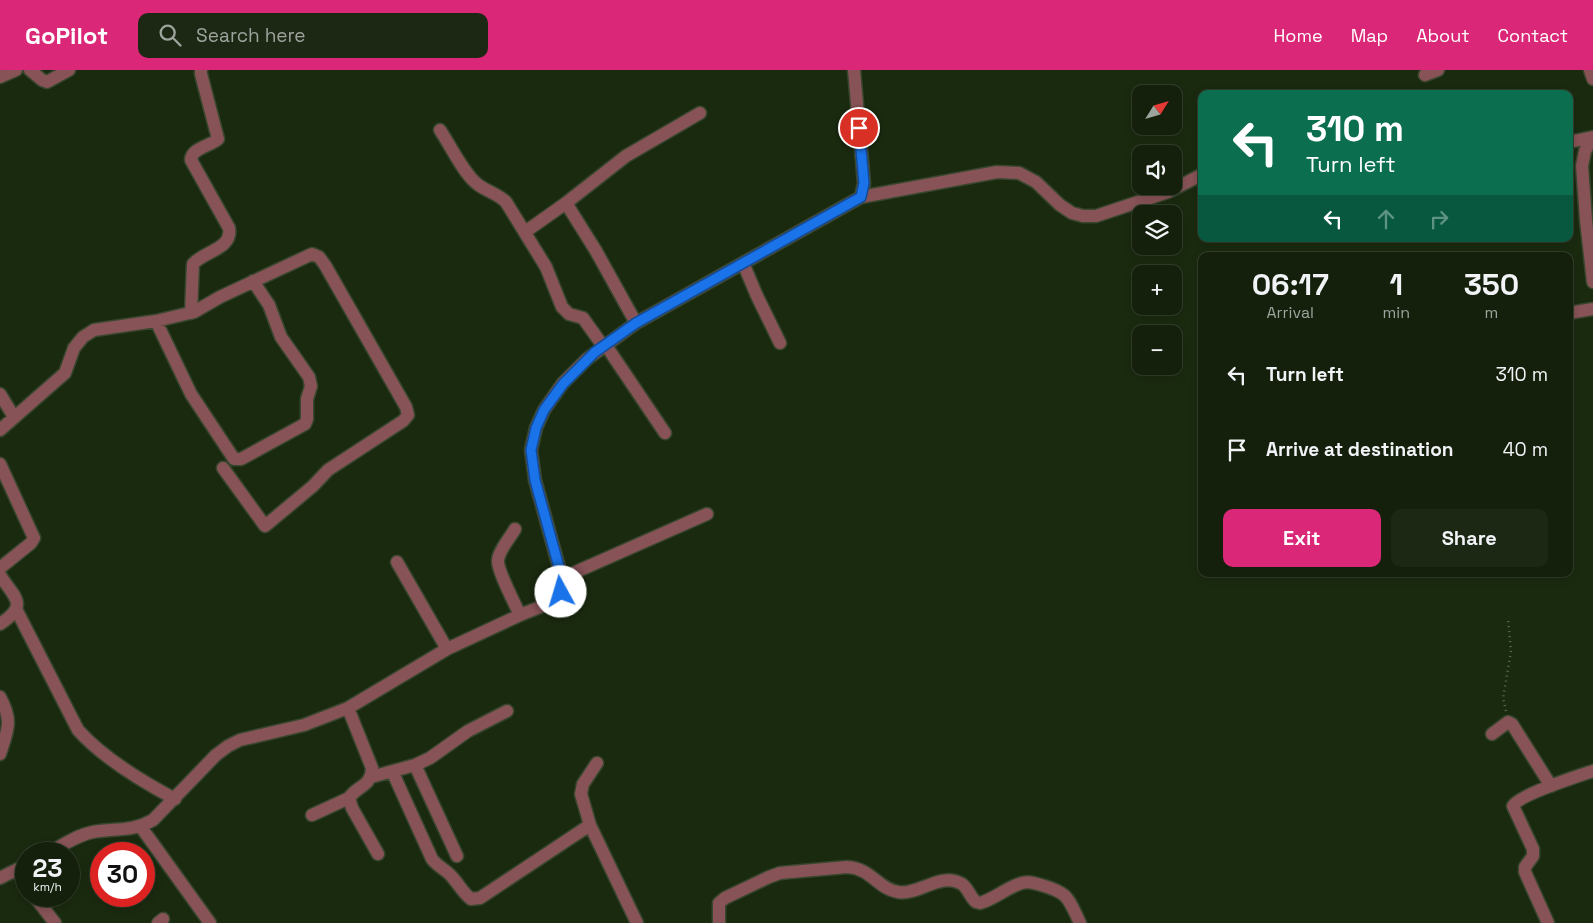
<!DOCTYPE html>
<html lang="en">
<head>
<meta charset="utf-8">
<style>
  :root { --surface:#14200b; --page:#1d2814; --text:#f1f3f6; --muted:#9da39d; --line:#333e2c; --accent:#db2777 }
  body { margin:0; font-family:"Space Grotesk",sans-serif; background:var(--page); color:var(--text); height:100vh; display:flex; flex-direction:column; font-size:19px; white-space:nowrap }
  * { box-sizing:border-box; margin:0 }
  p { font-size:16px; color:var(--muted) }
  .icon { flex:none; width:28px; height:28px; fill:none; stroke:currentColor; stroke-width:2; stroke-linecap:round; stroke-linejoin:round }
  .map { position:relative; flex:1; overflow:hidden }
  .side { position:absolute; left:1198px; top:182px; width:375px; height:325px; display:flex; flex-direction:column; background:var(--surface); border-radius:10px; box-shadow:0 2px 8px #0003,0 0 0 1px var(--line) }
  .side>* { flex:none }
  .hud { position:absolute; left:1198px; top:20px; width:375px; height:152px; border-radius:10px; box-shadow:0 2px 8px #0003,0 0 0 1px var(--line); background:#0b6e4f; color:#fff; overflow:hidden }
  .needle { width:32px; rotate:53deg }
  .buttons { position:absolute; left:1132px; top:15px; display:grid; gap:10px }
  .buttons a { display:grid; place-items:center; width:50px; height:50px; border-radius:10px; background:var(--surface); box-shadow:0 2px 8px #0003,0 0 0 1px var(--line); font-size:25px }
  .speed { position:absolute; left:15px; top:772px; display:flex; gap:10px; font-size:25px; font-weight:700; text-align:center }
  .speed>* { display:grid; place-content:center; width:65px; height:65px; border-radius:50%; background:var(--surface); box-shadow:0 2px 8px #0003,0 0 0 1px var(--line); line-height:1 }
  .speed small { font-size:12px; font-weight:400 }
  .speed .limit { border:8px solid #d22; background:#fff; color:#111 }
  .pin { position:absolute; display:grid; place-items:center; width:42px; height:42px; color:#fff; margin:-21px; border:2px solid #fff; border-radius:50%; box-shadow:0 1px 5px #0007 }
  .me { position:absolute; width:55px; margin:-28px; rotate:354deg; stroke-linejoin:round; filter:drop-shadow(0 0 4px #0008) }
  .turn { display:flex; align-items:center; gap:18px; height:105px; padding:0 25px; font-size:22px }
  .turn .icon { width:65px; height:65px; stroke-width:2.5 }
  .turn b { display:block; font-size:35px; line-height:42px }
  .lanes { display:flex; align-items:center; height:48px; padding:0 25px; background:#0003; justify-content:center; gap:25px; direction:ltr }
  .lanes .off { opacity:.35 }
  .eta { display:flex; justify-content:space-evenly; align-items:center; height:85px; text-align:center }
  .eta b { font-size:30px; font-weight:600; line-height:35px }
  .button { display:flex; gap:10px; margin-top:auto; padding:10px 25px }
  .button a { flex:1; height:58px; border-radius:10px; background:var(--accent); color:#fff; font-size:20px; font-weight:600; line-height:58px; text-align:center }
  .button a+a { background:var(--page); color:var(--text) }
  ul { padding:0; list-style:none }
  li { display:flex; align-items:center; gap:15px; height:75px; padding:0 25px }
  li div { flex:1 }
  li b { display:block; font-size:19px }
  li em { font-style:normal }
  header { display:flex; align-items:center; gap:30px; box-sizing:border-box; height:70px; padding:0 25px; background:var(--accent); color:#fff }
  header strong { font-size:24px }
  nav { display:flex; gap:28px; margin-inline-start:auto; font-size:18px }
  .search { width:350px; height:45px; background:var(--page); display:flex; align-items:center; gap:12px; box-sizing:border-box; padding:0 18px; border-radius:10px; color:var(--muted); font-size:19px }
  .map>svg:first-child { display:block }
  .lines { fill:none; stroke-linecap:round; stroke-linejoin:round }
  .minor-casing { stroke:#37462d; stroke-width:15 }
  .path { stroke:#5e6c55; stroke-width:2.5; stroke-dasharray:1 4; stroke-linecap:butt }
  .minor { stroke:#875357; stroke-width:12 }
  .route-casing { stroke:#114b97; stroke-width:12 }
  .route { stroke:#1a73e8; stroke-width:9 }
</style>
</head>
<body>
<header>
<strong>GoPilot</strong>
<div class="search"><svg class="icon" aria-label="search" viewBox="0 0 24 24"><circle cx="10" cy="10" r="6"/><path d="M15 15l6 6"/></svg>Search here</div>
<nav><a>Home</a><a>Map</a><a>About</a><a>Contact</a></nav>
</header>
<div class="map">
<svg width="1593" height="853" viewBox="0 0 1593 853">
  <rect width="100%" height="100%" fill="#1a2a0f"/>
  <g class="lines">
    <defs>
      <path id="minor" d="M30 0 42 10 47 12 69 0
        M1590 0 1593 9
        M1425 5 1438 0
        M0 7 16 0
        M440 60C450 75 463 102 476 113 485 121 497 123 506 132L546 197 562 237 569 244 583 248 603 276
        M1593 67 1585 81 1582 96 1586 150 1593 212
        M1569 72 1593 67
        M861 127 997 102 1019 103 1036 112 1060 135 1072 143 1083 146H1096L1168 122 1201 105
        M525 162 566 133
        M743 193 757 226 780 273
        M191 243 193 194C204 181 233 179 229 158L191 90C191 78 211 76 218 69L201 4V0
        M1569 243 1593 239
        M156 251 191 324 232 386 234 389H241L305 354 307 349V329L311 316 309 307 281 267 269 235 253 211
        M636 253 596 181 566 133 626 86 700 43
        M605 274 665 363
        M0 324 14 347
        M0 360 65 303 74 278 83 267 94 260 156 251 194 242 220 227 312 184 319 187 325 195 406 337 408 345 403 351 328 400 313 416 265 456 223 398
        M0 394 34 468 31 473 0 498
        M515 459C510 468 499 480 498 490 497 500 515 534 520 545
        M397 492 447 579
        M0 505C14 528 30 534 0 554
        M562 508 707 444
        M17 541 78 660C102 687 143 712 175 729
        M0 627C13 651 8 659 0 684
        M348 638 372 698C371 717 358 715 349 728L352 738 378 784
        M1492 664 1508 652 1512 654 1551 716
        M597 693 583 714 581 724 590 755 637 853
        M415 695 457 786
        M393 703 432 789C438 797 447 800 453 808 460 816 463 823 471 829L480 828 590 755
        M371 707 415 695 430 688 468 661 507 641
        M312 745 349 728
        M141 757 210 853
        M47 784C61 776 77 765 93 762 116 758 132 762 153 750L216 685 228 676 240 670 304 655 348 638 447 579 520 545 550 533 561 522 562 508 535 410 531 380 536 358 544 340 563 313 587 289 636 253 861 127 864 113 854 0
        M17 800 26 814
        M0 808 26 795
        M34 826 55 853
        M158 853 163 849
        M719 853V833L725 828 769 807 780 803 847 797C871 798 878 819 898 822 918 826 941 801 962 814 968 818 970 827 976 832L980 833C995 829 1007 817 1022 813 1029 811 1034 813 1041 815 1069 823 1068 828 1080 853
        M1548 853 1525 802V797L1533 786V779L1513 736C1519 725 1578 706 1593 701"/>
    </defs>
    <use href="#minor" class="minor-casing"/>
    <path class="path" d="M1506 641 1503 628 1511 581 1508 549"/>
    <use href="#minor" class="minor"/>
  </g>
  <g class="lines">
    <defs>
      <path id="route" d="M561 522 562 508 535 410 531 380 536 358 544 340 563 314 595 282 636 253 861 127 864 113 859 58"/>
    </defs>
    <use href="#route" class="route-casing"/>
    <use href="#route" class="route"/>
  </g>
</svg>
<div class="buttons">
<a><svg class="needle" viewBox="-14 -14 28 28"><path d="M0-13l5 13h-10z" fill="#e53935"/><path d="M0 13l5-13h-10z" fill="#9da39d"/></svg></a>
<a><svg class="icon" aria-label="sound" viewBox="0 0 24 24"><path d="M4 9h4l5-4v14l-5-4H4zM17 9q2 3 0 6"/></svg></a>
<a><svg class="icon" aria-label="layers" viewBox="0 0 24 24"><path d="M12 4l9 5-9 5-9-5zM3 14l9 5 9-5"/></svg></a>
<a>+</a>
<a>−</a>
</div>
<div class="speed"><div>23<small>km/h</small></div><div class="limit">30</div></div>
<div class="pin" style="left:859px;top:58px;background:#d93025"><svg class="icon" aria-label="arrive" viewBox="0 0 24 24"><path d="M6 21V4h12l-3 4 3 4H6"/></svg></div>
<svg class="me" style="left:561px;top:522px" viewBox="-20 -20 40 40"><circle r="19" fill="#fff"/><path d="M0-13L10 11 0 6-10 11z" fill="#1a73e8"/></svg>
<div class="hud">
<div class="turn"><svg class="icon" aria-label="left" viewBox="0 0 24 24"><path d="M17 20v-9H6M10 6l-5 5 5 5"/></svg><div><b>310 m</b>Turn left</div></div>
<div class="lanes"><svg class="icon" aria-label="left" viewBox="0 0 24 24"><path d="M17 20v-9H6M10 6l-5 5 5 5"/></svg><svg class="icon off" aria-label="ahead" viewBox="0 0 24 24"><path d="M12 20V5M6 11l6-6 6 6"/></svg><svg class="icon off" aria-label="right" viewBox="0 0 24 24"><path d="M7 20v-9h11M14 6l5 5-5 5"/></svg></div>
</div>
<section class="side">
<div class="eta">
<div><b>06:17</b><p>Arrival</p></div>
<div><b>1</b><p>min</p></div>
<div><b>350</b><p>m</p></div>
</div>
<ul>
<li><svg class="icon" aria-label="left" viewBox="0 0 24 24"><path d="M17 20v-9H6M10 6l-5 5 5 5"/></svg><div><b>Turn left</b></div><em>310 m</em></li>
<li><svg class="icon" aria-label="arrive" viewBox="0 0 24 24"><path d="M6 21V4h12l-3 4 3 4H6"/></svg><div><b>Arrive at destination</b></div><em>40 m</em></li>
</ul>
<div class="button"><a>Exit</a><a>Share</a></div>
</section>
</div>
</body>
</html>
